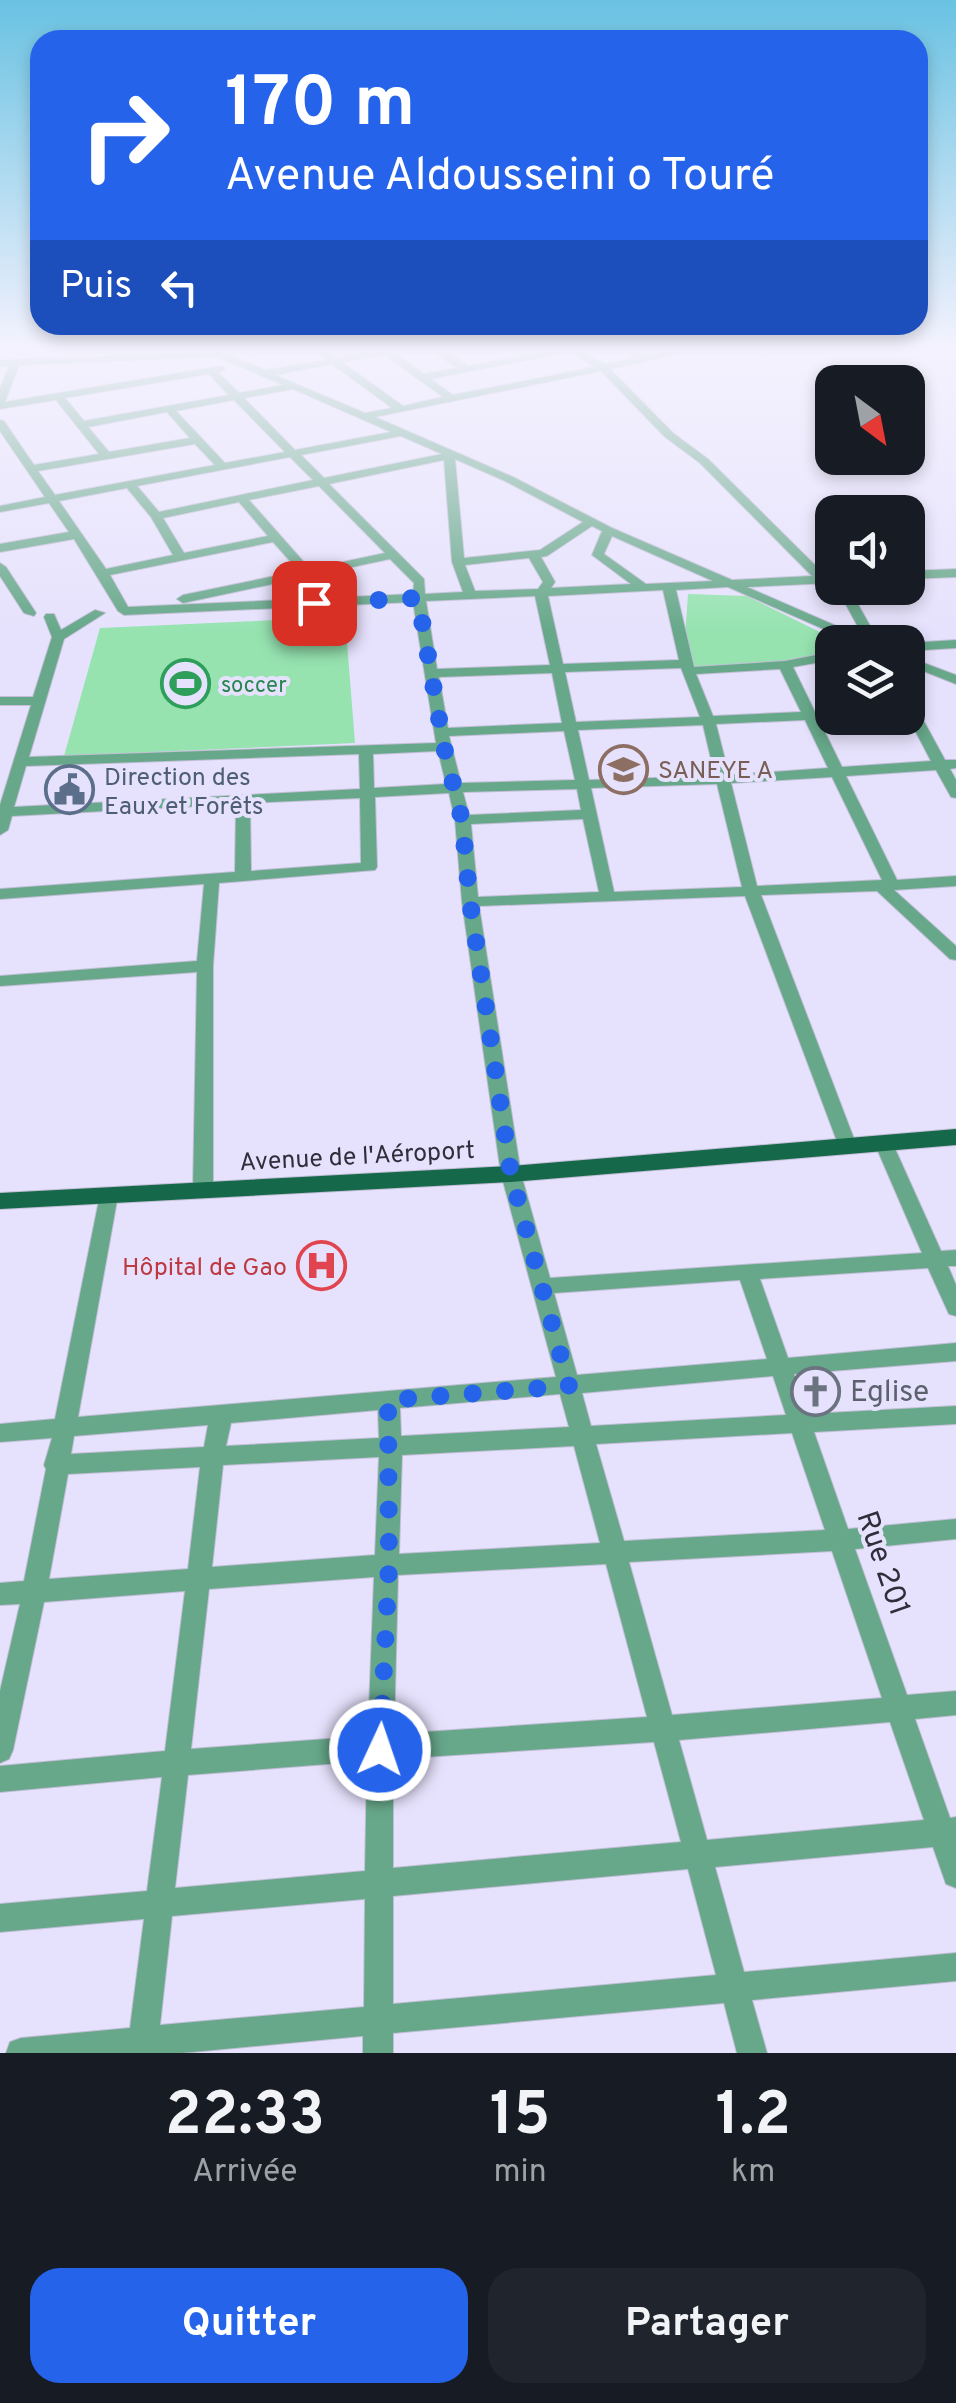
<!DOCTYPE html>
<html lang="fr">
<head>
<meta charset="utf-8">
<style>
  :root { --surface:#171b24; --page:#20242c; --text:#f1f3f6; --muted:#9ea1a6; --accent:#2563eb }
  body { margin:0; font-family:Overpass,sans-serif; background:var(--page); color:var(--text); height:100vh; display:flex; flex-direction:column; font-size:38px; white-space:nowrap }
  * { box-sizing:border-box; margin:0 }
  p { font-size:32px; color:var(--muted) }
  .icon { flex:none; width:55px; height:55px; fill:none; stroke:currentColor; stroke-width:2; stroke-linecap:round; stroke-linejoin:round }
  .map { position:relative; height:2053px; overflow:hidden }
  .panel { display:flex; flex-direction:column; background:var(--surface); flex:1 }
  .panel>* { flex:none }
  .banner { position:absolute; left:30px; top:30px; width:898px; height:305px; border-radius:30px; box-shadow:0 5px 15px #0003; background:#2563eb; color:#fff; overflow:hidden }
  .needle { width:65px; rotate:148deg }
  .tools { position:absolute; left:815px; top:365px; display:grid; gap:20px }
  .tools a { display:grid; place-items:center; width:110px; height:110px; border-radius:20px; background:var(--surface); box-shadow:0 5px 15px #0003; font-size:50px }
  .pin { position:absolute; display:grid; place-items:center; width:85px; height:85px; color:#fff; margin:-42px; border-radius:20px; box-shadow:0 5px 15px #0006 }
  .me { position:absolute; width:110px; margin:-55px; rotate:3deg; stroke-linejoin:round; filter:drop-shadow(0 0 8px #0008) }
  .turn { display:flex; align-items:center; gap:35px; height:210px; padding:0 30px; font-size:45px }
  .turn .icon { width:130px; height:130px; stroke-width:2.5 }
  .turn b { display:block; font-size:70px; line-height:85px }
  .then { display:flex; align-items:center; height:95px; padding:0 30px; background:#0003; gap:20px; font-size:38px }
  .eta { display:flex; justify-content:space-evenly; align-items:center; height:170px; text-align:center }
  .eta b { font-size:60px; font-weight:700; line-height:70px }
  .cta { display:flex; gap:20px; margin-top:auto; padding:20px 30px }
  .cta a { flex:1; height:115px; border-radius:30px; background:var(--accent); color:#fff; font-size:40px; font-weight:700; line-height:115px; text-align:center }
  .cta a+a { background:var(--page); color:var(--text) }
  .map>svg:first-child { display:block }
  .green { fill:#96e3b0 }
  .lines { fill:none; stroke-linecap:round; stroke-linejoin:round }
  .minor-casing { stroke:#c2bed6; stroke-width:2 }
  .major-casing { stroke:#c2bed6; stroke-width:2 }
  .minor { fill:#67a88a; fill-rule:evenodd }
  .major { fill:#15684a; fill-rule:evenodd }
  .route { stroke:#2563eb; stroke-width:18; stroke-dasharray:0 32.4 }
  .labels { text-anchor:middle; stroke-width:8; stroke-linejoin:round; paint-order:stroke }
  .far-leisure-label { font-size:22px; fill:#27864d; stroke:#e6e2fd; text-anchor:start }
  .education-label { font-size:25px; fill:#785e54; stroke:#e6e2fd; text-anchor:start }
  .service-label { font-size:25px; fill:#4e5e75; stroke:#e6e2fd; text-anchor:start }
  .street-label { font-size:25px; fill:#312e3b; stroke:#e6e2fd }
  .health-label { font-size:25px; fill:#be3a42; stroke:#e6e2fd; text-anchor:end }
  .near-worship-label { font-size:30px; fill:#5b616d; stroke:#e6e2fd; text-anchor:start }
  .near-street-label { font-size:30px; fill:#312e3b; stroke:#e6e2fd }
</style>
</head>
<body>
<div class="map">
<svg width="956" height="2053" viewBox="0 0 956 2053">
  <rect width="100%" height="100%" fill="#e6e2fd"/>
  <path class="green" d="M688 594 747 596 838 641 822 655 785 662 693 668 685 637Z
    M345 617 355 743 64 756 100 628Z"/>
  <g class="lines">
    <defs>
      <path id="minor" d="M193 345H206L265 370 326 360 307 345H318L336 358C363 353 419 336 442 349L486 345 449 353 468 366 562 348 559 345H571L605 364 637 358 616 345H628L647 356 701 345H719L610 369 673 433 708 459 826 576 832 575V583L747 587 864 638 837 588H849L879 642H853L728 587 676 590 694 667 785 661 832 652V660L793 667 815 712 832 711V718H837L819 720 842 767 931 761 908 717V701L915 705 945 760H956V768L950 769 956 780V798L951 797 936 770 846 776 897 880 956 876V886L894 890 956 946V960L950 959 877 891 761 895 856 1144 854 1149H840L838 1144 745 896 479 906 521 1174 550 1278 922 1253 874 1142 876 1137H890L892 1142 941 1251 956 1250V1266H948L956 1285V1316L949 1314 928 1268 760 1279 788 1358 956 1343V1361L794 1374 808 1414 956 1406V1424L814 1432 848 1529 956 1519V1539L855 1549 907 1695 956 1691V1715L915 1719 950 1818 956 1817V1888L946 1884 933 1847 715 1867 744 1972 956 1953V1981L752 2000 767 2053H737L724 2003 393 2033V2053H363V2036L182 2053H6L10 2042 21 2038 130 2028 144 1919 0 1932V1904L147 1891 162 1777 0 1792V1766L165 1751 185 1591 44 1602 13 1750 9 1759 0 1763V1691L20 1604 0 1605V1583L24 1581 46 1469 44 1465 52 1438 0 1442V1424L55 1419 101 1190H115L118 1195 78 1417 556 1377 501 1174 462 902 455 820 449 793 375 797 377 867 375 870 219 883 213 966V1190L210 1195H196L193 1190 197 972 0 986V976L197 961 204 884 0 899V889L235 872 236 804 12 816 8 830 0 835V805L31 705H0V697H33L52 637 44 617 46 614H54L61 630 95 610 105 613 64 639 29 757 436 743 413 602 124 615 118 611 74 539 0 552V544L69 532 49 503 0 512V506L45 497 0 431V420L4 421 34 465 99 454 56 400 0 409V389L9 366H0V360L207 352ZM426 347 457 368 424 374 395 353ZM570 352 595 367 453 395 430 379ZM385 355 443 397 403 406 342 362ZM217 357 283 385 239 393 218 372 226 369 221 366 5 402 19 365ZM332 364 392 408 365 413 275 375ZM601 371 665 437 700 463 812 576 732 580 612 528 513 477 375 417ZM209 374 229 395 84 421 65 398ZM293 389 391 432 295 450 244 398ZM234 400 285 452 225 463 176 411ZM167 412 190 438 109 452 88 427ZM401 436 442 454 324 478 301 455ZM195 444 215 465 55 495 38 471ZM290 457 313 480 159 512 137 486ZM455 459 505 481 583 522 540 550 464 558ZM444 460 452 562 463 592 425 594 424 579 329 484ZM319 486 385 553 310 569 249 500ZM127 488 151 517 173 555 106 569 59 501ZM239 502 268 536 184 553 163 518ZM592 526 602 531 592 555 631 584 551 588 555 582 541 557 547 556ZM612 536 713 581 646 584 604 554ZM273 542 299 571 183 595 177 599 183 603 390 559 414 583 413 594 128 607 110 575ZM529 558 543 582 538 589 475 591 465 565ZM663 590 679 660 563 664 548 596ZM535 596 550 665 437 669 426 601ZM681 668 700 717 576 722 565 672ZM780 669 801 712 713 716 696 674ZM552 673 562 723 448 728 439 677ZM805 720 828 768 729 775 716 724ZM703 725 715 776 589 780 578 730ZM564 731 575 780 461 783 449 736ZM438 751 446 784 374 788 373 754ZM359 754 360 789 14 807 26 766ZM832 777 882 880 757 886 731 783ZM717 784 742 887 614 892 591 788ZM577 789 581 810 469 815 463 792ZM360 798 361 863 251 871 250 803ZM583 819 599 892 478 897 471 824ZM740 1280 767 1359 577 1375 554 1293ZM773 1376 786 1415 591 1426 582 1393ZM560 1394 569 1427 401 1436 400 1408ZM378 1410 379 1438 226 1446 231 1423ZM208 1425 204 1447 71 1454 74 1436ZM792 1433 825 1530 624 1541 596 1444ZM574 1446 600 1543 399 1554 402 1455ZM379 1457 375 1555 212 1567 223 1465ZM200 1467 188 1569 49 1579 68 1474ZM832 1551 882 1698 672 1715 629 1562ZM606 1564 647 1717 394 1734 398 1575ZM374 1577 368 1736 191 1749 209 1589ZM890 1722 924 1820 707 1840 679 1740ZM654 1742 681 1842 393 1868V1759ZM367 1761 365 1871 175 1888 188 1775ZM688 1869 716 1975 393 2004V1896ZM365 1899 364 2007 160 2025 172 1916Z
        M0 563 6 567 36 613 34 616 24 613 0 576Z
        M956 569V577L908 579V571Z
        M956 640V648L908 651V643Z
        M908 657 956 675V684L908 665Z"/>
      <path id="major" d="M956 1129V1145L511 1182 0 1209V1193L511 1166Z"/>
    </defs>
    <use href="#minor" class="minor-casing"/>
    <use href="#major" class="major-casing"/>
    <use href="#minor" class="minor"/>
    <use href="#major" class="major"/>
  </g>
  <linearGradient id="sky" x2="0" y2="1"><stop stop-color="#69c2e2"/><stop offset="0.55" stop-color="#f4f2fe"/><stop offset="1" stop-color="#f4f2fe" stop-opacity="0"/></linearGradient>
  <rect width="956" height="632" fill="url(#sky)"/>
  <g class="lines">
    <path class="route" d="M314 603 418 598 444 747 462 820 470 902 511 1174 569 1386 388 1400 389 1565 380 1750"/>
  </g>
  <defs>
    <symbol id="stadium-ring" viewBox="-11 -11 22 22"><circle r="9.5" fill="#e6e2fd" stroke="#2e9e5b" stroke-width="1.5"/><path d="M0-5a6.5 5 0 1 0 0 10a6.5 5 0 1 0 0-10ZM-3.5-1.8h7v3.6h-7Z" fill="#2e9e5b"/></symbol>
    <symbol id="school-ring" viewBox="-11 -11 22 22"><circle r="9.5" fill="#e6e2fd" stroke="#8d6e63" stroke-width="1.5"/><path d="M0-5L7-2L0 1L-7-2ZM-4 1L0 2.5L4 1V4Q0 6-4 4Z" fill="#8d6e63"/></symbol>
    <symbol id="civic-ring" viewBox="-11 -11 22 22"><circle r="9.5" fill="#e6e2fd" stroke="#5c6f8a" stroke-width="1.5"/><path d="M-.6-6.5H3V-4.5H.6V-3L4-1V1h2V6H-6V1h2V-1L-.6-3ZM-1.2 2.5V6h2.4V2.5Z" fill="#5c6f8a"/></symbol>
    <symbol id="hospital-ring" viewBox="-11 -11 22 22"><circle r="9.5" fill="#e6e2fd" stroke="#e0444e" stroke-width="1.5"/><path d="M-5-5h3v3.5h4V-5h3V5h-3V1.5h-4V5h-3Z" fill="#e0444e"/></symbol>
    <symbol id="church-ring" viewBox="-11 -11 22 22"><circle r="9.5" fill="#e6e2fd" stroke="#6b7280" stroke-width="1.5"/><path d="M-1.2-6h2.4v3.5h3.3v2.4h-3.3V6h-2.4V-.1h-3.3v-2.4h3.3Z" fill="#6b7280"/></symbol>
  </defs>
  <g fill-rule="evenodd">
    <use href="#stadium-ring" x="158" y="656" width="55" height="55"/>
    <use href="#school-ring" x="596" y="742" width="55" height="55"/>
    <use href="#civic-ring" x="42" y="762" width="55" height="55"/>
    <use href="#hospital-ring" x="294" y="1238" width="55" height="55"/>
    <use href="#church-ring" x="788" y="1364" width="55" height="55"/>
  </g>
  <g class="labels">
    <g class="far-leisure-label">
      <text x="221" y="692">soccer</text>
    </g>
    <g class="education-label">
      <text x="658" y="778">SANEYE A</text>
    </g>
    <g class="service-label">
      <text x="104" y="785">Direction des<tspan x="104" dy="29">Eaux et Forêts</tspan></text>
    </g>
    <g class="street-label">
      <text transform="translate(357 1155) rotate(-3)" y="9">Avenue de l'Aéroport</text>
    </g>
    <g class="health-label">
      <text x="287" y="1275">Hôpital de Gao</text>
    </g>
    <g class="near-worship-label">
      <text x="850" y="1401">Eglise</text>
    </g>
    <g class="near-street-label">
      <text transform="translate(884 1563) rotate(71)" y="10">Rue 201</text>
    </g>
  </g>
</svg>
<div class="tools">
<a><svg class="needle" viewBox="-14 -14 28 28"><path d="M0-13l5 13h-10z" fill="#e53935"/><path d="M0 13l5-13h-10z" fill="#9ea1a6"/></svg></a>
<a><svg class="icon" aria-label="sound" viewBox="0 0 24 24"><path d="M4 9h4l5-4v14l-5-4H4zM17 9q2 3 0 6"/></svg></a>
<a><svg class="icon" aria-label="layers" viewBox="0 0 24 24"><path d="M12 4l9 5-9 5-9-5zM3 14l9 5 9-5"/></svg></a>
</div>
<div class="pin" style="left:314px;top:603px;background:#d93025"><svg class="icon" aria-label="arrive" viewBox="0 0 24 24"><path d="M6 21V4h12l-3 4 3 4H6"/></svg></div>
<svg class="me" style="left:380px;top:1750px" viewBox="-20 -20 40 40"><circle r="17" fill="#2563eb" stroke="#fff" stroke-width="3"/><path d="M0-11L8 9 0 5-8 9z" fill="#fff"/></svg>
<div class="banner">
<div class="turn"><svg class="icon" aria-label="right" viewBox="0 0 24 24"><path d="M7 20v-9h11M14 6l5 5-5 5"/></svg><div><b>170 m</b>Avenue Aldousseini o Touré</div></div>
<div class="then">Puis<svg class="icon" aria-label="left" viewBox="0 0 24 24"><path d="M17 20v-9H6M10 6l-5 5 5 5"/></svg></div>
</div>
</div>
<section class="panel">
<div class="eta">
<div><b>22:33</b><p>Arrivée</p></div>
<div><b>15</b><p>min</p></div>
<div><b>1.2</b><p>km</p></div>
</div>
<div class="cta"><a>Quitter</a><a>Partager</a></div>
</section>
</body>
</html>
